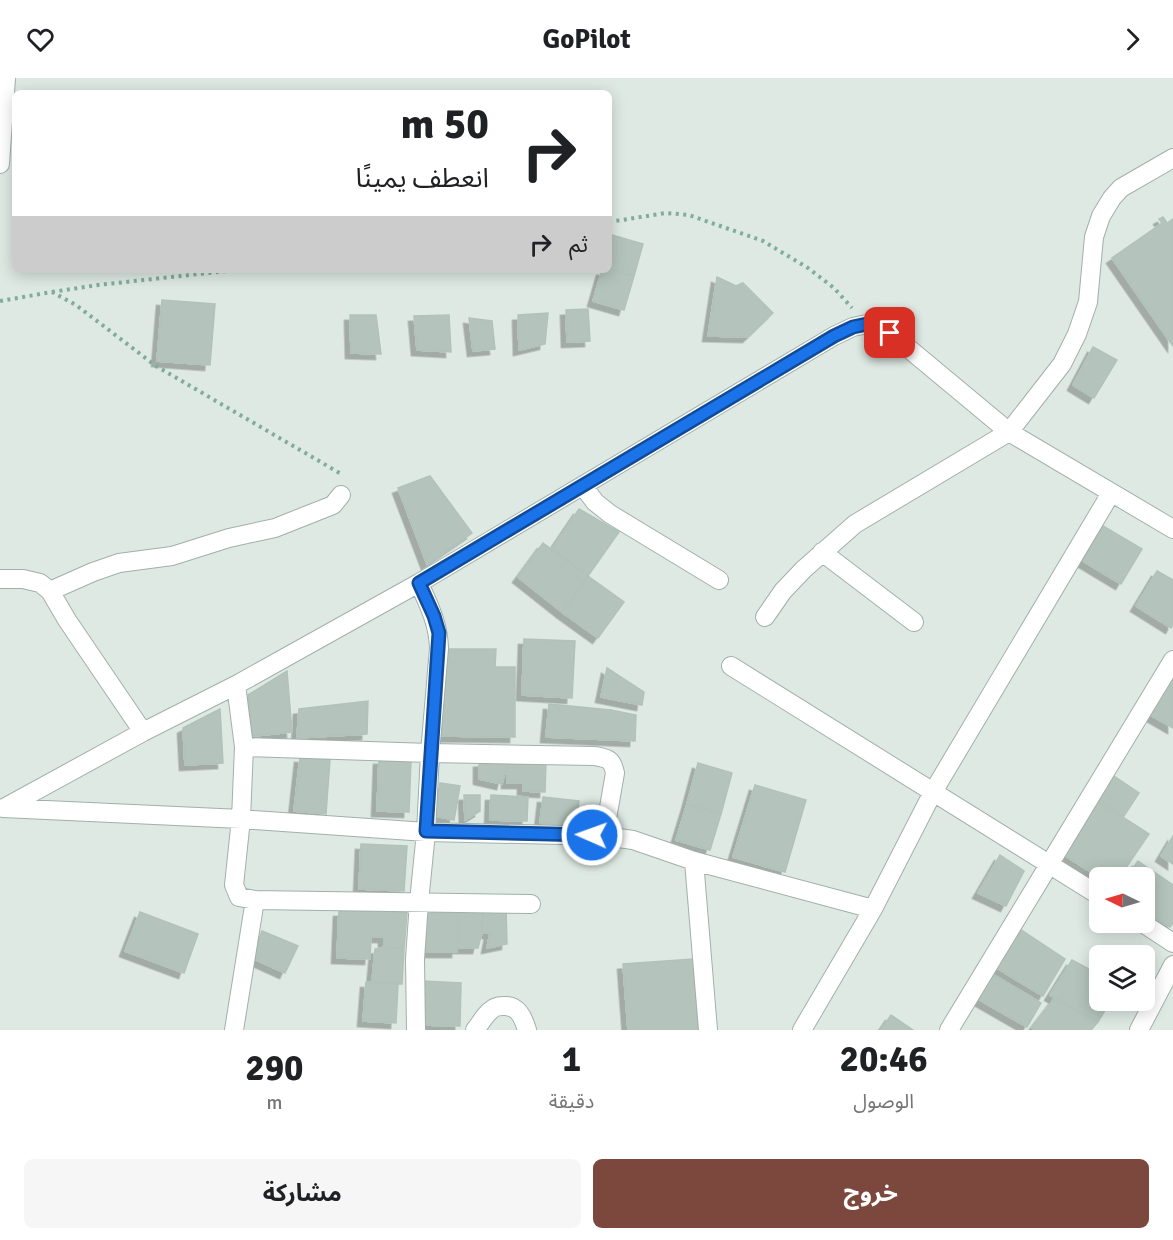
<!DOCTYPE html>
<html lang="ar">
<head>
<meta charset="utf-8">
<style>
  :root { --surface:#fff; --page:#f6f6f6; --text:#202124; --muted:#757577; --accent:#7c473c }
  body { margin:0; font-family:Signika,"Noto Sans Arabic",sans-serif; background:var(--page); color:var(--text); direction:rtl; height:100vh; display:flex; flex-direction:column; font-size:22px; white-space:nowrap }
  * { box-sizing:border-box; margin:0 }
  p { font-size:20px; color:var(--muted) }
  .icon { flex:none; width:33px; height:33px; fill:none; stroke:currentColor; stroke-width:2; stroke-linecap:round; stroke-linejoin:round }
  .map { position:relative; height:952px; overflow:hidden; direction:ltr }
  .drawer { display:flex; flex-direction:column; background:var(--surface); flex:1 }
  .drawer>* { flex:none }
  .hud { position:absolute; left:12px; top:12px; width:600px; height:183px; border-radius:9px; box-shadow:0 3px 15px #0003; direction:rtl; background:#fff; color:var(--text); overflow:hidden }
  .needle { width:39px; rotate:275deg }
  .fabs { position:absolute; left:1089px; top:789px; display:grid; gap:12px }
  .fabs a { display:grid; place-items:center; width:66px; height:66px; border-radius:9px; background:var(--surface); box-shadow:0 3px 15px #0003; font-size:30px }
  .pin { position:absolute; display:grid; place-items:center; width:51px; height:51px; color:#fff; margin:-26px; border-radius:12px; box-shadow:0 3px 9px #0006 }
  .me { position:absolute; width:66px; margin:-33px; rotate:272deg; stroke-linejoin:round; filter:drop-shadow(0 0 4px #0008) }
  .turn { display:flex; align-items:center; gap:21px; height:126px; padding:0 24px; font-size:27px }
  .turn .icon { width:78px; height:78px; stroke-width:2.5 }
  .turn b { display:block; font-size:42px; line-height:51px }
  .then { display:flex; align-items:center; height:57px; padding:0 24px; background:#0003; gap:12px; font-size:22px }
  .eta { display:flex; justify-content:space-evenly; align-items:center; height:102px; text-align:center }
  .eta b { font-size:36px; font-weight:700; line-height:42px }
  .cta { display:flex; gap:12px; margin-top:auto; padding:12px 24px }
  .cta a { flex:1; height:69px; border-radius:9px; background:var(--accent); color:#fff; font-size:24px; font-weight:700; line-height:69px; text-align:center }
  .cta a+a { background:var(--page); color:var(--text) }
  header { display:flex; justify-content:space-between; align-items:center; height:78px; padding:0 24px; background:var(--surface); font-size:27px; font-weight:700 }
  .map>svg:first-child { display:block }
  .building { fill:#b4c4bc; stroke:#b1c2ba; stroke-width:1.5; filter:url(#shadow) }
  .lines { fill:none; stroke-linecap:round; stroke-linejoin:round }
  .street-casing { stroke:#a1b0aa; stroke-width:20 }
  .path { stroke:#80ac9b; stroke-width:4; stroke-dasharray:3 4.5; stroke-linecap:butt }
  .street { stroke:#fff; stroke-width:18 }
  .route-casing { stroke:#114b97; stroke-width:15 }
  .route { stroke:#1a73e8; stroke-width:10 }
</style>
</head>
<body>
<header><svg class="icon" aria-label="forward" viewBox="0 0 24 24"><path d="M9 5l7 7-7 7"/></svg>GoPilot<svg class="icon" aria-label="heart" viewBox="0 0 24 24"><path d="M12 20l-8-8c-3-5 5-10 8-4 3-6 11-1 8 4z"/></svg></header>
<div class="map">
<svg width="1173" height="952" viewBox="0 0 1173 952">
  <defs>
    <filter id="shadow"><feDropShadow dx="-5.5" dy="5.5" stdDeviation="0" flood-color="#0004"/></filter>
  </defs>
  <rect width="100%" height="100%" fill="#dee9e4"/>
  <path class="building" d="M1163 139 1167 145 1173 141V268L1112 180 1162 145 1159 141Z
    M612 157 643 166 634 198 609 191V166Z
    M609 191 634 198 624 232 593 223 602 192H609Z
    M717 199 736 208 743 205 773 235 748 259 708 258Z
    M162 222 215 226 210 287 157 283Z
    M588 231 590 263 567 264 566 232Z
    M548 235 545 266 519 272 518 237Z
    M350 237H376L381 276 351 275Z
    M449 237 451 274 417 272 414 238Z
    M469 240 492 243 495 271 473 273Z
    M1093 269 1117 282 1094 320 1073 307Z
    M430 398 472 455 427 486 398 410Z
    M579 431 619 454 588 498 552 471Z
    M1103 448 1142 471 1121 506 1081 482 1085 479Z
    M543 465 588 498 562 534 518 499Z
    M1157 493 1173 502V546L1171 550 1136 528Z
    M588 498 624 524 598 560 562 534Z
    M524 561 575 563 572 620 522 617Z
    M439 571H496L495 589H515V659L438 658Z
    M607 590 644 614 642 627 601 619Z
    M1173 590V650L1142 632Z
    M287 593 292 654 253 658 248 617Z
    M368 623 367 656 297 660 299 631Z
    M549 626 611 632 636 637 635 663 546 659Z
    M220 631 223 685 185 687 183 650Z
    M300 679 330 681 326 736 294 733Z
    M379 681 411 682 409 734 377 733Z
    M508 682 546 683 545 714 523 713V705H507Z
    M508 682 502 706 479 701V684Z
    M698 685 732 695 721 736 687 726Z
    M1108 694 1139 715 1124 738 1093 717Z
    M440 705 460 708 454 742 435 738Z
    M755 707 806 722 785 794 733 779Z
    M464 717H480V733L465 742Z
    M491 717 528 719 527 743 490 742Z
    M543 719 579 723 576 749 540 745Z
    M1093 720 1149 756 1119 800H1100L1061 775Z
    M687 726 721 736 710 772 676 762Z
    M1173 758V786L1161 778Z
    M361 766 407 768 404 813 359 811Z
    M1000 777 1024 793 1006 828 978 815Z
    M1138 783 1173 807V845L1170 849 1157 841 1151 843 1144 838V800H1126Z
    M506 830 507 866 487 870 490 855H482L483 832Z
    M460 832H483L482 855 478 870H457V835Z
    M339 833 407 834 404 871 384 869V859H371L370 881 337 880Z
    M140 834 198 856 184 895 125 873Z
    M419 835H457V874H418Z
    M1020 851 1065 881 1043 918 997 890Z
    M262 853 298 868 285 895 252 880Z
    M384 869 404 871 402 906 372 904 375 871Z
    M693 881 699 952H628L623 886Z
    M1072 882 1100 897V922H1111L1098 944 1050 917Z
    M992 896 1041 925 1027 949 978 921Z
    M422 903 461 905 460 948 420 947Z
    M366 904 398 906 396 945 363 943Z
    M1055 920 1098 944 1091 952H1034L1032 950Z
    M891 937 913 952H881Z"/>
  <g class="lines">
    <defs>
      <path id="street" d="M0 86 6 0
        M583 408 595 424 610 436 719 502
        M822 474 914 544
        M0 501H23L40 505 50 513 67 542 143 654
        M50 513 93 494 119 485 172 478 229 460 275 450 333 427 341 417
        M765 539 783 513 804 491 855 446 1009 354 1062 286 1077 256 1088 224 1094 159 1101 138 1112 120 1121 110 1173 80
        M731 588 1100 818
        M236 607 244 669 430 675 595 678C609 681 612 681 615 695L604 758
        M244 669 241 741 234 807 239 819 255 822 531 826
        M3 730 241 741 426 754 604 758 633 762 694 783 873 831
        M4 730 143 654 236 607 419 505 834 258 853 249 867 246 890 255 1009 354 1173 451
        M694 783 708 952
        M1141 844 1173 865
        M234 952 255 822
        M416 952 415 881 419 824 426 754 430 675 439 570C438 544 429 528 419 505
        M475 952C480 946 484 938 490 933 494 929 497 928 503 928 518 927 523 939 527 952
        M802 952 873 831 933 714 1111 415
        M949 952 1173 582
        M1139 952 1173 887"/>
    </defs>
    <use href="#street" class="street-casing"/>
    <path class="path" d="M609 144 666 135 689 137 763 163 808 190 834 210 852 230
      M52 214 98 207 236 192
      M0 223 52 214 76 227 156 288 343 397"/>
    <use href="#street" class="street"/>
  </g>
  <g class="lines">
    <defs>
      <path id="route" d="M592 757 426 753 439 555 434 538 419 505 834 258 853 249 867 246 890 255"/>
    </defs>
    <use href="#route" class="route-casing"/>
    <use href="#route" class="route"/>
  </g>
</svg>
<div class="fabs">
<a><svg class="needle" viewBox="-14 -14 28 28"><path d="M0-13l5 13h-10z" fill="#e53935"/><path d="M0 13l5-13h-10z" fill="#757577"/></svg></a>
<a><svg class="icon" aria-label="layers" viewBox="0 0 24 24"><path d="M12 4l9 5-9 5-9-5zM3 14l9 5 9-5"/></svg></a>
</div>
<div class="pin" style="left:890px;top:255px;background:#d93025"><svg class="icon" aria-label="arrive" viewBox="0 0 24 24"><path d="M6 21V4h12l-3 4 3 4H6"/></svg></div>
<svg class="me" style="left:592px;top:757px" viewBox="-20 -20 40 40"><circle r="17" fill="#1a73e8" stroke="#fff" stroke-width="3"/><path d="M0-11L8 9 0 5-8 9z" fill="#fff"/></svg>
<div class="hud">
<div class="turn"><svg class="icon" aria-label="right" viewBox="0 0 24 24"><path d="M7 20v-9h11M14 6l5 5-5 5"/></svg><div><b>50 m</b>انعطف يمينًا</div></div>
<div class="then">ثم<svg class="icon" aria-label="right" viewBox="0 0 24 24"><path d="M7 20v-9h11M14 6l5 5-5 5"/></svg></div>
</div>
</div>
<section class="drawer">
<div class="eta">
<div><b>20:46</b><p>الوصول</p></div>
<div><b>1</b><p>دقيقة</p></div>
<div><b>290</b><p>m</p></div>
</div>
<div class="cta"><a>خروج</a><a>مشاركة</a></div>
</section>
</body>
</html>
